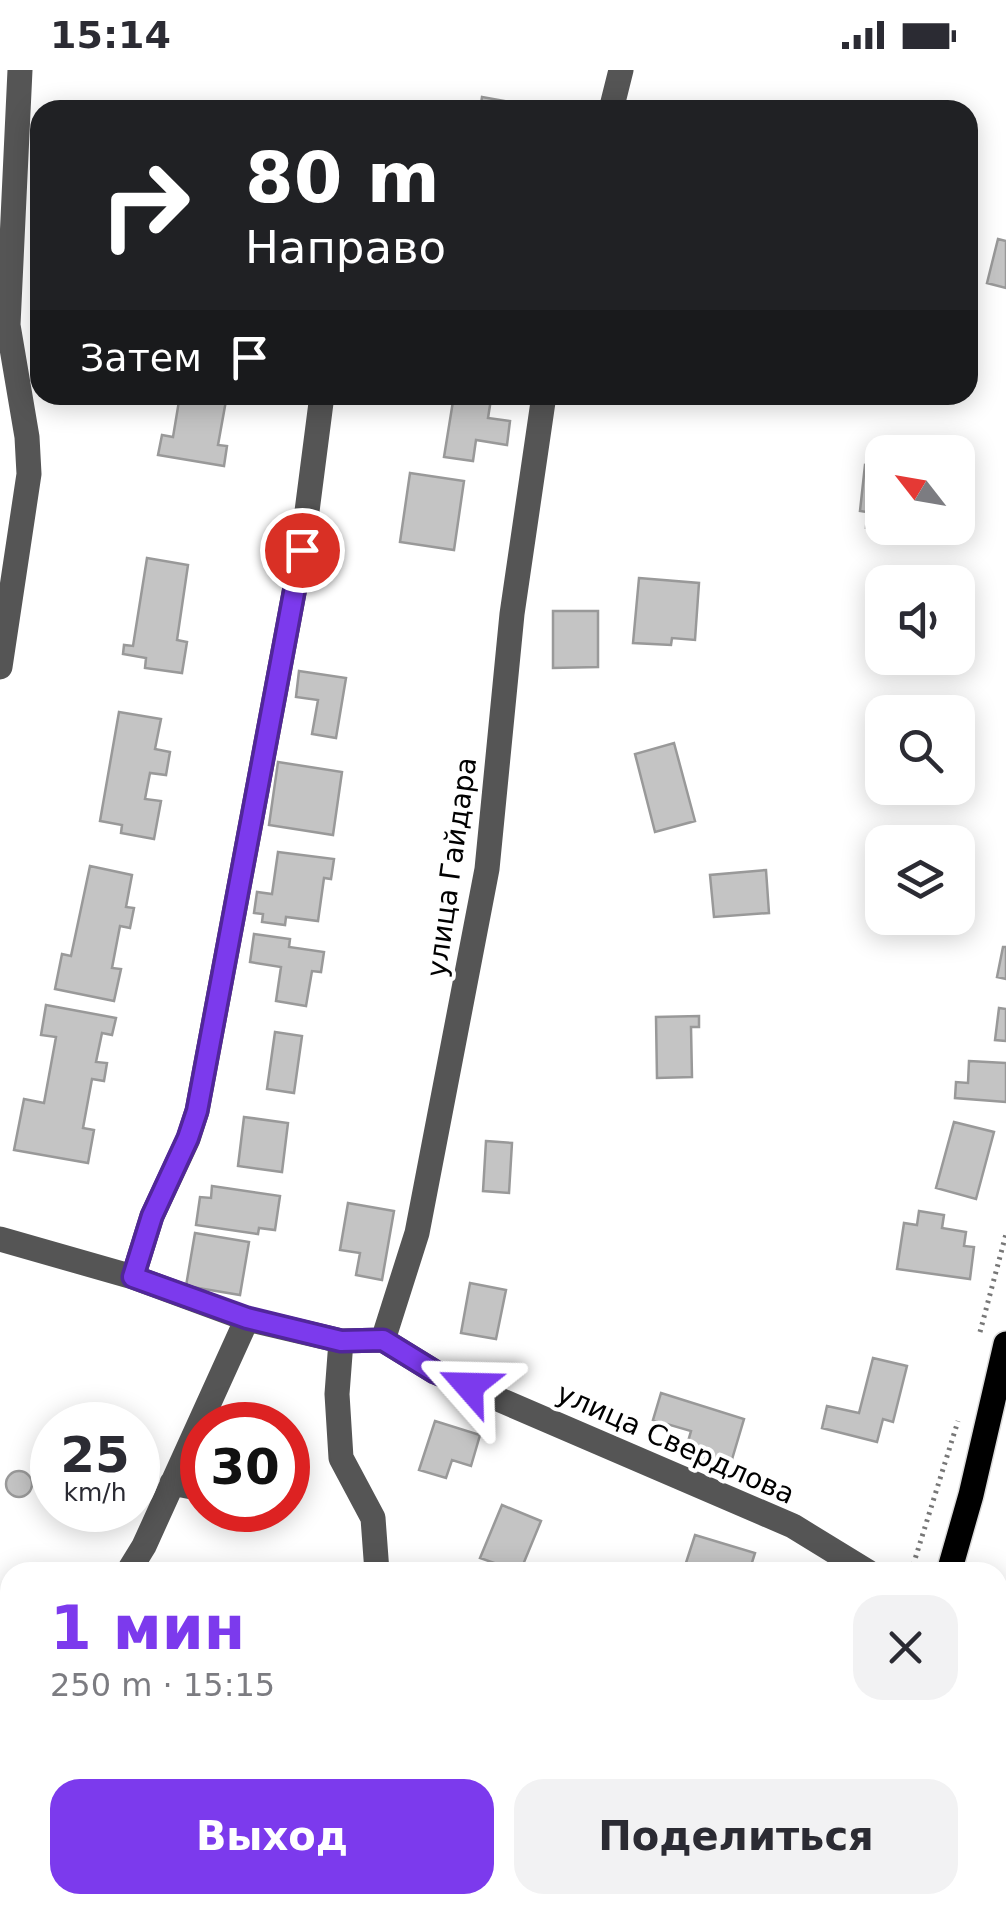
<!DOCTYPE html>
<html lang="ru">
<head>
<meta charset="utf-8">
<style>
  :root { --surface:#fff; --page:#f2f2f3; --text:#2b2b33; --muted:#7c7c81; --accent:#7c3aed }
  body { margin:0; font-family:"DejaVu Sans",sans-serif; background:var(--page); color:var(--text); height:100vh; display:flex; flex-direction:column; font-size:38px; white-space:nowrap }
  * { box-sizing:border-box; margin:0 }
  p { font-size:32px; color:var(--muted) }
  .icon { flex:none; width:55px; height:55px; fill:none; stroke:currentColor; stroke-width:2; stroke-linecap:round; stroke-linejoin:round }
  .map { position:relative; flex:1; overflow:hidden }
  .side { position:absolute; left:0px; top:1492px; width:1008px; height:352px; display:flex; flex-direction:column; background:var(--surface); border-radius:30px 30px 0 0; box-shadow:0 5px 25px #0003 }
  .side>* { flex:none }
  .top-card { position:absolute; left:30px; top:30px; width:948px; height:305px; border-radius:30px; box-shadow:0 5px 25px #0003; background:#202124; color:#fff; overflow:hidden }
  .needle { width:65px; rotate:301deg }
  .controls { position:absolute; left:865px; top:365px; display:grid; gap:20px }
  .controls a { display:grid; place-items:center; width:110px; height:110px; border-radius:20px; background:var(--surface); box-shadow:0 5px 25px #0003; font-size:50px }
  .speed { position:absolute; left:30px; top:1332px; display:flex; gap:20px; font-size:50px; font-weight:700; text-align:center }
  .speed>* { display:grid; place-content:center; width:130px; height:130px; border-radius:50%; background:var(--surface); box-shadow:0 5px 25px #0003; line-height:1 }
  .speed small { font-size:25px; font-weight:400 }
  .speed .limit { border:15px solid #d22; background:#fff; color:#111 }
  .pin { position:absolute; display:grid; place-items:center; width:85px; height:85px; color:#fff; margin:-42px; border:5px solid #fff; border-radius:50%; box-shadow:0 2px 10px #0007 }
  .me { position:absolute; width:110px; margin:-55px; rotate:295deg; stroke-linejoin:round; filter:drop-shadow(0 0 8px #0008) }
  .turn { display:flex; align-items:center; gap:35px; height:210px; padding:0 50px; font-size:45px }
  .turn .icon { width:130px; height:130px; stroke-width:2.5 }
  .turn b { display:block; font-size:70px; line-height:85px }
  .then { display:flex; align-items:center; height:95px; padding:0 50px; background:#0003; gap:20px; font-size:38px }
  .round { display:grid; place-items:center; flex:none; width:105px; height:105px; border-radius:30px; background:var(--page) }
  .headline { display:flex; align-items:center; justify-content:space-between; height:170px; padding:0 50px }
  h1 { font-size:60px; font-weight:600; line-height:75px; color:var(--accent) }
  .action { display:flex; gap:20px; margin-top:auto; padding:20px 50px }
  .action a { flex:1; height:115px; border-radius:30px; background:var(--accent); color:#fff; font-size:40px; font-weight:600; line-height:115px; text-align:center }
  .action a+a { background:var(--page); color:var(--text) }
  .status { display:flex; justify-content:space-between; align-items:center; height:70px; padding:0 50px; background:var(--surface); direction:ltr }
  .status svg { height:28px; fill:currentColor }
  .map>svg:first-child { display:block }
  .building { fill:#c4c4c4; stroke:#999; stroke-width:2.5 }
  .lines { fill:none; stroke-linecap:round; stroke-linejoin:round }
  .major-casing { stroke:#dbdbdb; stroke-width:28 }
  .path { stroke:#777; stroke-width:5; stroke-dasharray:2.5 5; stroke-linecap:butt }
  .minor { stroke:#555; stroke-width:25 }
  .major { stroke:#000; stroke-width:25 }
  .route-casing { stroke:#51269a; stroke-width:25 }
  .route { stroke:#7c3aed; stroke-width:18 }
  .labels { text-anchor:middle; stroke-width:8; stroke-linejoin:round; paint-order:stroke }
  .street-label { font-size:28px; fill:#000; stroke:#fff }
</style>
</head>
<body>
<div class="status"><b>15:14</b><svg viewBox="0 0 49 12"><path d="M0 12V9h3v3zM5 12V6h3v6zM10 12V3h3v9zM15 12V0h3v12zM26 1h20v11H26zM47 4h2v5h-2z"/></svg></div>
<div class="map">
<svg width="1006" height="1843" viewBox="0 0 1006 1843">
  <rect width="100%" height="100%" fill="#fff"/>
  <path class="building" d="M482 27 533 36 532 40H480Z
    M998 169 1006 171V218L987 213Z
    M180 325H227L218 375 227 376 224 396 158 385 162 365 173 367Z
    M454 325 491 329 488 348 510 351 507 375 476 370 473 391 444 387Z
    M865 395 882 397V458H926L925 464 866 458 867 442 860 441Z
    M410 403 464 411 454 480 400 472Z
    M147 488 188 495 177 570 187 572 182 603 145 598 146 588 123 584 124 575 133 576Z
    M639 508 699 513 695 570 672 568 671 575 633 573Z
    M553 541H598V597L553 598Z
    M299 601 346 608 336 668 312 664 318 630 296 627Z
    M119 642 161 649 155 679 170 682 166 705 150 703 145 729 161 731 154 769 121 763 122 755 100 751Z
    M674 673 695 751 655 762 635 684Z
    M278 692 342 702 333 765 269 755Z
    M278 782 334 789 331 809 324 808 318 851 286 847 285 855 262 852 263 844 254 843 257 822 272 824Z
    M90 796 132 805 126 837 134 838 130 858 120 856 112 898 121 899 114 931 55 919 62 884 71 886Z
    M766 800 769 843 714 847 710 805Z
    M254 864 290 869 289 877 324 882 321 902 312 901 306 936 276 931 281 897 250 892Z
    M1003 877H1006V909L997 907Z
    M46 935 116 948 112 965 102 963 96 992 107 993 104 1011 92 1009 83 1058 94 1060 88 1093 14 1080 24 1029 44 1033 56 967 41 965Z
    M999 938 1006 939V971L995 970Z
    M699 946V957H691L692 1007 657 1008 656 947Z
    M275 962 302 966 294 1023 267 1019Z
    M969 991 1006 993V1032L955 1028 956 1012 968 1013Z
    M244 1047 288 1053 282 1102 238 1096Z
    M954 1052 994 1062 976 1129 936 1118Z
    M486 1071 512 1073 509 1123 483 1121Z
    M212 1116 280 1126 275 1160 259 1158 258 1164 196 1155 200 1127 211 1128Z
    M348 1133 394 1141 382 1210 356 1205 360 1183 340 1180Z
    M919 1141 944 1145 942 1158 966 1162 964 1176 974 1177 970 1209 897 1199 904 1153 917 1155Z
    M195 1163 249 1172 240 1225 186 1216Z
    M470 1213 506 1220 496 1269 461 1263Z
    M873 1288 907 1296 893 1352 883 1349 877 1372 822 1358 827 1336 859 1343Z
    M661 1323 744 1349 730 1396 685 1382 691 1361 653 1350Z
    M435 1351 480 1365 471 1396 452 1390 446 1408 419 1400Z
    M6 1414a13 13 0 1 1 26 0a13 13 0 1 1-26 0Z
    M502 1435 541 1451 520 1502 480 1488Z
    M695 1465 755 1483 749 1502H683Z
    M0 1523 10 1525 4 1580H0Z
    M0 1617H10V1642H1L0 1668Z
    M0 1721 7 1722 6 1736 0 1738Z
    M998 1753 1006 1756V1843H996L1006 1810 998 1808Z
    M112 1835H158L157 1843H112Z
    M402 1835H465L464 1843H401Z"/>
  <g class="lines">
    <defs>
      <path id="major" d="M949 1502 971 1425 1006 1274
        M824 1843 828 1835"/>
    </defs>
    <use href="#major" class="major-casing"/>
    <path class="path" d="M980 1262 1006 1164
      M911 1502 958 1351
      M789 1843 792 1835"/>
    <path class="minor" d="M611 40 621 0
      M0 597 29 404 27 367 8 255 20 0
      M0 1169 133 1207 247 1249 341 1271 383 1270 435 1302 793 1456 868 1502
      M133 1207 152 1146 188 1069 197 1041 302 480 322 325
      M383 1270 417 1163 487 799 512 544 544 325
      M341 1271 337 1324 341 1388 373 1448 377 1502
      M172 1413 202 1419
      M128 1502 144 1476 247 1249
      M55 1843V1835
      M355 1843 356 1835"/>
    <use href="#major" class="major"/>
  </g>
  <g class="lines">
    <defs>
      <path id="route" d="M302 480 197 1041 188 1068 152 1146 133 1207 247 1248 341 1271 383 1270 435 1302 469 1316"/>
    </defs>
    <use href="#route" class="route-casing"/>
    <use href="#route" class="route"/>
  </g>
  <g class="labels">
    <g class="street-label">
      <text transform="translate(451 797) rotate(-82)" y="10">улица Гайдара</text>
      <text transform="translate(676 1373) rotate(24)" y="10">улица Свердлова</text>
    </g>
  </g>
</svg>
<div class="controls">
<a><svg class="needle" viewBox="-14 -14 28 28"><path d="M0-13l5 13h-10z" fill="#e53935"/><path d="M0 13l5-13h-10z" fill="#7c7c81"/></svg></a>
<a><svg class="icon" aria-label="sound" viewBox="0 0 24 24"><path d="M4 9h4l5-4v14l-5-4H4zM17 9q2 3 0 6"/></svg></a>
<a><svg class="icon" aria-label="search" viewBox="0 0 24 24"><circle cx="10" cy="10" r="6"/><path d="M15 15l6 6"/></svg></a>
<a><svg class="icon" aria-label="layers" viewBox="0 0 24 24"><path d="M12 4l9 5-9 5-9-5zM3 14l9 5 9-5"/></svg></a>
</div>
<div class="speed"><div>25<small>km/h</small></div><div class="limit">30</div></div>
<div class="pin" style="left:302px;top:480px;background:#d93025"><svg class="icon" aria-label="arrive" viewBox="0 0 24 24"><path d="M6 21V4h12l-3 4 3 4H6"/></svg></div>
<svg class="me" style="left:469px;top:1316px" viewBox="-20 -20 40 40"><path d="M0-17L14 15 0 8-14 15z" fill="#7c3aed" stroke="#fff" stroke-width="4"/></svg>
<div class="top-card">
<div class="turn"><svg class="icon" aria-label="right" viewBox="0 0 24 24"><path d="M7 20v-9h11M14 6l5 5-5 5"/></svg><div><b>80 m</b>Направо</div></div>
<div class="then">Затем<svg class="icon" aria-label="arrive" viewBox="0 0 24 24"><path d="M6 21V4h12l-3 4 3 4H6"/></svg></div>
</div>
<section class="side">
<div class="headline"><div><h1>1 мин</h1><p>250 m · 15:15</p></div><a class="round"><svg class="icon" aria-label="close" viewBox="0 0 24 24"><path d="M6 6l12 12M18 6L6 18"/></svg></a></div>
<div class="action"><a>Выход</a><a>Поделиться</a></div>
</section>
</div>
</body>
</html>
